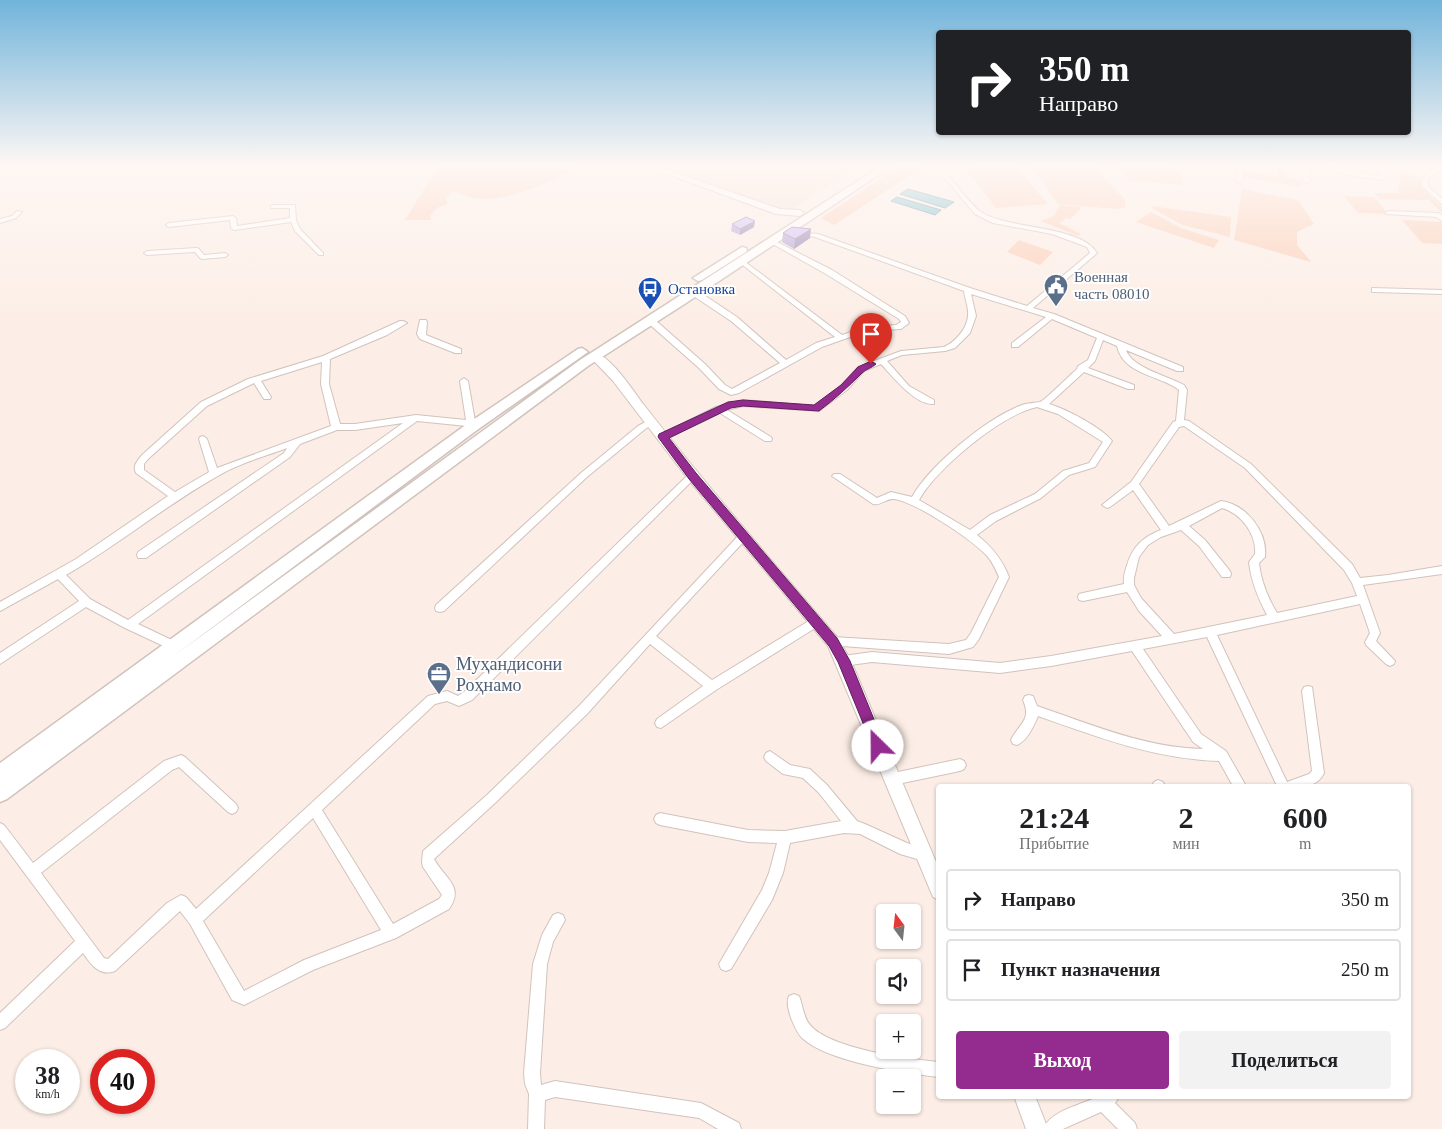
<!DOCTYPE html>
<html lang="ru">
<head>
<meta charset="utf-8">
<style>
  :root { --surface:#fff; --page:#f2f2f2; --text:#202124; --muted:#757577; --line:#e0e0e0; --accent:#942c8f }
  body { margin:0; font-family:"Times New Roman",serif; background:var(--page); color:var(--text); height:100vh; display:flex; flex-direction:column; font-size:19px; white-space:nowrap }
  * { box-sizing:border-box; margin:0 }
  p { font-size:16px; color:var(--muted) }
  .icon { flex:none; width:28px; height:28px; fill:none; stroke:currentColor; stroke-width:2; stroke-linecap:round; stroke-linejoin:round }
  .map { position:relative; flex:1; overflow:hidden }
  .details { position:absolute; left:936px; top:784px; width:475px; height:315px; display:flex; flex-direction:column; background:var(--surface); border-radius:5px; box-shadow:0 1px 4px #0004 }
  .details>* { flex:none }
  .banner { position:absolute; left:936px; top:30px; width:475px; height:105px; border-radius:5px; box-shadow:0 1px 4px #0004; background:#202124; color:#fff; overflow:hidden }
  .needle { width:32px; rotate:345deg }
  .controls { position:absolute; left:876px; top:904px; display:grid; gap:10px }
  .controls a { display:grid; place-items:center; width:45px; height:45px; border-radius:5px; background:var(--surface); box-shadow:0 1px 4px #0004; font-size:25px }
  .speed { position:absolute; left:15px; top:1049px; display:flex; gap:10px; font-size:25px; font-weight:700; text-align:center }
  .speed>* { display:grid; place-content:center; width:65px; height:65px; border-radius:50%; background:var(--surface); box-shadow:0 1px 4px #0004; line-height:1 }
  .speed small { font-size:12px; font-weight:400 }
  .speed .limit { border:8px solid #d22; background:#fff; color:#111 }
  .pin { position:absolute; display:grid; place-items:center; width:42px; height:42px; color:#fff; margin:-51px -21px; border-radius:50% 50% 50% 0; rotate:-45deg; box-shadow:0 0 5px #0007 }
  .pin .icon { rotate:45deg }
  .me { position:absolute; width:55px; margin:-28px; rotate:337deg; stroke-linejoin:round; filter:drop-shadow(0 0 4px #0008) }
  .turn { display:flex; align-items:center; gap:18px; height:105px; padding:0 20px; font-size:22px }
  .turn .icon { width:65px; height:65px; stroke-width:2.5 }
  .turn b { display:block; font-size:35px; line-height:42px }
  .eta { display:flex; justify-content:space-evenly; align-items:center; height:85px; text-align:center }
  .eta b { font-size:30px; font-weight:700; line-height:35px }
  .cta { display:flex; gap:10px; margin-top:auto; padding:10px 20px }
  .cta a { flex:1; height:58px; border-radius:5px; background:var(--accent); color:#fff; font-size:20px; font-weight:700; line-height:58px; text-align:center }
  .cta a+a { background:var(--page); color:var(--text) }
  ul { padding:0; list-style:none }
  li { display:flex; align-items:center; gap:15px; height:62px; margin:0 10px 8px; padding:0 10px; border:2px solid var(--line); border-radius:5px }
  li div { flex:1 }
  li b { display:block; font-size:19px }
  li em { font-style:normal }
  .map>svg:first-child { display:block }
  .built { fill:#f6e1d6 }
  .green { fill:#fbcfb8 }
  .water { fill:#5fb5c7; stroke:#498490 }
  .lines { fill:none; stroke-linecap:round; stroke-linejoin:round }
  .street-casing { stroke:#d1c3bc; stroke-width:2 }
  .secondary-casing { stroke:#d1c3bc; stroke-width:2 }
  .primary-casing { stroke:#d1c3bc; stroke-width:3 }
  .street { fill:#fff; fill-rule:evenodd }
  .secondary { fill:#fff; fill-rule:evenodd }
  .primary { fill:#fff; fill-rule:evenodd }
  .wall { fill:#b3a3d7 }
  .shaded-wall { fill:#9284af }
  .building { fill:#d0bdfa; stroke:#9284af }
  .route { fill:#942c8f; stroke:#601d5d }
  .labels { text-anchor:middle; stroke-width:4; stroke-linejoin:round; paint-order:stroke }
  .far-service-label { font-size:15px; fill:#4e5e75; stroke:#fefefe; text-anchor:start }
  .far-transit-label { font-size:15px; fill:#164399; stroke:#fefefe; text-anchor:start }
  .service-label { font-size:18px; fill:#4e5e75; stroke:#fefefe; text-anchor:start }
</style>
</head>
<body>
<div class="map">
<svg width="1442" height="1129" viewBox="0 0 1442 1129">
  <rect width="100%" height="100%" fill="#fceee6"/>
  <path class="built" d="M662 166H859L787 213Z"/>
  <path class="green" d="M443 166H581C555 180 512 200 483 199 473 199 462 194 453 191L446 198 447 204 437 208 430 215 431 220H405L431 178Z
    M900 166H924L834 225 821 218Z
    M986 166H1016L1048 204 996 208 965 168Z
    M1031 166H1093L1125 200V207L1117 209 1058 204Z
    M1116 166H1166L1167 169 1180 171 1183 185 1131 181Z
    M1278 166 1283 167 1284 177 1301 180V187L1242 177V170L1278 177Z
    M1401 173 1421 178V187L1442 207V213L1429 200 1380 199 1374 193H1398Z
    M1242 189 1298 200 1314 224 1297 232V245L1311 262 1234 240Z
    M1344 196 1374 197 1388 214 1358 213Z
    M1060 205 1082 207 1070 219 1066 218 1059 223 1081 234 1078 236 1041 221 1054 216Z
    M1152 206 1231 217 1230 237 1183 225 1153 209Z
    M1151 212 1181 228 1219 240 1214 248 1136 222Z
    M1402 220 1442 222V244L1422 243Z
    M1019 240 1053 252 1040 265 1007 252Z"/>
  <path class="water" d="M908 189 954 202 945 208 900 194Z
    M897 197 941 210 935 215 891 201Z"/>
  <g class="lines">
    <defs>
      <path id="street" d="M935 166H941C950 177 971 206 981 212 1009 230 1081 225 1097 253L1096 254 1033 308 1054 314 1183 367V371H1177L1126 350C1132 368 1168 376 1184 385L1187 390 1184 420 1189 421 1251 464 1352 564 1360 578 1388 575 1442 566V574L1363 585 1380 633 1376 641 1395 661 1394 664 1390 666 1386 664 1366 645 1365 642 1370 633 1360 604 1217 635 1287 782 1309 774 1312 771 1302 691 1304 687 1308 686 1312 687 1324 773C1316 791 1293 786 1277 786L1207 637 1143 649 1201 734 1226 751 1246 786H1233L1219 761C1155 759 1097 737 1038 716 1034 726 1027 741 1017 745L1013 744 1011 740C1019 723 1032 721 1023 700L1025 696 1029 695 1033 696 1037 706C1090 724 1146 748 1203 749L1193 742 1132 651 1051 666 1000 673 872 662 843 666 839 664 838 661 839 658 843 656 872 652 1000 663 1051 656 1162 636 1139 611 1127 592 1083 601 1079 600 1078 597 1079 594 1083 593 1124 584C1123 577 1125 571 1127 565 1133 546 1143 537 1161 530L1133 490 1110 507 1107 508 1102 505 1131 482 1173 422 1176 421 1179 390C1160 375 1123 375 1117 346L1103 340 1095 361 1088 368 1134 385V389H1128L1084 372 1049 404C1066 409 1101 427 1112 441L1095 467 1069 475 1041 498 996 521 977 535C992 547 1002 559 1009 577L979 639 973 647 949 654 829 645 828 642 829 639 833 637 949 644 966 640 971 633 999 577C996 570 993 563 988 557 973 540 916 502 894 499 886 498 881 506 873 504L832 476 834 474H840L877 498 891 492 912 497C930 465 987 418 1022 405 1028 403 1035 403 1040 402 1044 401 1072 373 1077 369L1078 366 1088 360 1097 338 1052 319 1018 347H1012V343L1046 317 971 294 976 316 970 333 955 348 945 351 902 355 887 361 909 386 934 400V404C916 406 892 376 881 364L864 371 847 390 819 411 743 406 727 410 771 437 772 439 771 441H765L720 413 666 439H660L659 437 660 435 716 407 743 400 814 406 841 386 858 367 901 351 944 347C955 342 967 329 968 316 969 308 965 299 964 291L815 237 796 234V232L818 234 970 288 1027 306 1090 253 1087 247 1052 234 993 223 975 214ZM1037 407 1058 414 1103 442 1089 463 1063 471 1035 494 990 515 970 530 919 500C937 468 1001 415 1037 407ZM1184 426 1245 468 1344 570 1352 583 1357 596 1277 613C1268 598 1261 581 1259 563L1265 557C1268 532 1246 504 1221 501L1169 526 1139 484 1179 427ZM1222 508C1241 513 1257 535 1255 554L1249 562C1251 581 1258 598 1267 615L1174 634 1141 598 1134 585V578L1139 557 1148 545 1161 537 1181 530 1199 546 1222 577H1230L1231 574 1230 571 1205 540 1189 526Z
        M1237 166H1243L1242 181 1239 183 1236 181Z
        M1302 166H1318L1380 176 1377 166H1383L1387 176 1381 180 1308 168 1310 181 1307 183 1304 181Z
        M1442 167V171L1435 172 1428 179V186L1442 199V204L1422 186 1423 177 1431 170Z
        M273 205H295L296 220 300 229 323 253V255H319L295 231 291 222 234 230 231 228 230 220 169 227 166 225 169 223 233 216 236 218 237 226 290 218V208H271V206Z
        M17 211 22 212 16 218 0 223V219L12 216Z
        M1388 211 1438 213 1442 215V221L1436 217 1386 214 1385 213Z
        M773 240 832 270 905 316 909 323 901 329 867 331 822 347 739 393 731 395 719 389 699 368 648 323V319H654L705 364 725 385 732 389 780 363 731 321 692 295V291H698L737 317 786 360 816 343 835 337 740 263V261H744L842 335 866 327 896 325 901 322 899 319 826 274 771 243 770 242Z
        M197 248 199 249 204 255 225 253 228 255 225 257 202 259 200 258 195 252 147 255 144 253 147 251Z
        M1372 288 1442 290V294L1375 292H1372Z
        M420 320H426L427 322 426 335 461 349V353H455L420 339 417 334Z
        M400 321H403L407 323 387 335 330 359 329 384 340 424H355L416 415 466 420 460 381 464 378 468 381 476 427 475 429H469L467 426 417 421 138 624 178 643 179 646 178 649 174 651 170 649 125 628 86 607 0 664V653L79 601 58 579 0 611V602L76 559 168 496 136 473C132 466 138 460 142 455L201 402 248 379 323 356ZM322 362 321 384 331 426 217 468 207 439 203 436 200 437 199 439 209 472 175 492 144 470V464L148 459 207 406 254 383 264 399H270L271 397 261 381ZM403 423 128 620 90 599 66 575C120 544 168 503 223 473 243 462 266 456 287 448L284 453 138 552 137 555 138 558H146L290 457 300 444 337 430H355Z
        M651 419 654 420 655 422 644 430 587 477 444 611 440 612 436 611 435 608 436 605 581 473 638 426Z
        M692 473 697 476 695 478 472 700 459 706 447 701 435 704 322 810 393 924 439 899 442 895 423 867 422 862 423 851 487 795 579 706 740 534 743 533 748 537 656 636 712 680 812 619 816 618 820 619 821 622 820 625 716 690 661 728 657 727 655 723 657 719 703 686 650 644 587 714 495 803 434 859C444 878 465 886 449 909L396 938 313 970 244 1005 232 1000 190 924 180 911 115 971C99 977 91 964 83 953L5 1028 0 1030V1013L75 941 0 840V823L4 825 33 863 164 761 181 755 185 757 236 804 238 808 236 812 232 814 228 812 179 767 172 770 41 873 104 958 108 959 167 903 181 895 186 897 196 909 428 696 447 691 458 696 464 692 689 474ZM313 818 381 930 304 960 244 991 203 921Z
        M770 751 790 765 810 769 827 785 857 821 865 824 907 843 929 850 930 855 929 860 924 861 900 854 860 834 844 833 790 843 783 873 772 900 731 969 726 971 721 969 719 964 762 890 769 873 777 843 748 842 660 825 656 823 654 819 656 815 660 813 748 830 785 831 841 821 819 793 803 778 783 774 766 761 764 757 766 753Z
        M960 759 964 761 966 765 964 769 960 771 893 785 889 783 887 779 889 775 893 773Z
        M1158 780 1163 782 1165 786H1152L1154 782Z
        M558 913 563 915 565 920 553 942 547 964 540 1073 541 1085 555 1081 701 1103 739 1123 741 1129H718L699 1118 555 1097 545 1100 544 1129H528L529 1094 525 1084 524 1073 533 964 542 935 553 915Z
        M794 994 799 996C803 1005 803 1017 810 1025 830 1049 908 1059 939 1062V1077C904 1073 828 1062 802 1038 797 1033 794 1025 791 1018 789 1011 786 1003 789 996Z
        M1099 1096H1120L1115 1103 1135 1123 1137 1129H1118L1101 1112 1063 1129H1043C1051 1110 1082 1105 1099 1096Z"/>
      <path id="secondary" d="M645 166H657L780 209 800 210 804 213 800 216 776 214Z
        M595 353C612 357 633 391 644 405 706 485 772 561 838 638L851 661 939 869V900L933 897 828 646 688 479 613 381 591 358 590 356Z
        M1014 1096H1035L1048 1129H1026Z"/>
      <path id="primary" d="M881 166H892L686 303 588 366 7 799 0 802V763L467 424 578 349 582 348 588 352 477 430 171 658 580 360Z
        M742 247 746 248 747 250 746 252 702 280 698 281 693 278Z"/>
    </defs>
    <use href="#street" class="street-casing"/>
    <use href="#secondary" class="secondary-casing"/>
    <use href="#primary" class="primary-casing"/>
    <use href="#street" class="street"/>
    <use href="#secondary" class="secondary"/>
    <use href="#primary" class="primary"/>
  </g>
  <path class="wall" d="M732 224 754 227 740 235 731 231Z
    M783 233 810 238 794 249 782 242Z"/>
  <path class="shaded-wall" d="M755 221 754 227 740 235V229Z
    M811 229 810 238 794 249 795 239Z"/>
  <path class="building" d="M746 217 755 221 740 229 732 224Z
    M792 227 811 229 795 239 783 233Z"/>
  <linearGradient id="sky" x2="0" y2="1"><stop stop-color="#71b4db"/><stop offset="0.51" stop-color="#fef7f4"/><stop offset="1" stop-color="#fef7f4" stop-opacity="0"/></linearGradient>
  <rect width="1442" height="324" fill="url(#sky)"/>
  <path class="route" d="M871 361 876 364C872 368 866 369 862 373 848 387 835 399 819 411L743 406 731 408 669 438 696 473 837 638 850 661 885 746 883 750 878 752 874 750 838 662 829 646 689 479 658 437 659 434 728 402 743 400 814 405 841 385 858 367Z"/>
  <defs>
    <symbol id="civic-pin" viewBox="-11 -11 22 30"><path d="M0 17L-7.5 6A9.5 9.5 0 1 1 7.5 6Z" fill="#5c6f8a" stroke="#fefefe"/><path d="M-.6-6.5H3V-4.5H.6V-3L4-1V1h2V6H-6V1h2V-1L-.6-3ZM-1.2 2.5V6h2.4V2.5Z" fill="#fff"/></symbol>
    <symbol id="bus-pin" viewBox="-11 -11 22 30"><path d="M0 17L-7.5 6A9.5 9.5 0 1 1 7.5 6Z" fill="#1a4fb4" stroke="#fefefe"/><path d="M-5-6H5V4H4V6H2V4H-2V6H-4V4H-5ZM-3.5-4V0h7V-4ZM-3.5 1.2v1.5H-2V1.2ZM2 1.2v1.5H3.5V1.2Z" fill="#fff"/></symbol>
    <symbol id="office-pin" viewBox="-11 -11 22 30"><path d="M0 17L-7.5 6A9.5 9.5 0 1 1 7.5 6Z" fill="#5c6f8a" stroke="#fefefe"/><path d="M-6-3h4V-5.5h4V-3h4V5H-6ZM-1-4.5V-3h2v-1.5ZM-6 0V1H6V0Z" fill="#fff"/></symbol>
  </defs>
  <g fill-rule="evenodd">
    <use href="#civic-pin" x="1042" y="272" width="28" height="38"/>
    <use href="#bus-pin" x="636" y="275" width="28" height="38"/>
    <use href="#office-pin" x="425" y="660" width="28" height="38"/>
  </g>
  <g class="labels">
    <g class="far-service-label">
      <text x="1074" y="282">Военная<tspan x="1074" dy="17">часть 08010</tspan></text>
    </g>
    <g class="far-transit-label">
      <text x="668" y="294">Остановка</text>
    </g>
    <g class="service-label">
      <text x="456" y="670">Муҳандисони<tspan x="456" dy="21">Роҳнамо</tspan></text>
    </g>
  </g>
</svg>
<div class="controls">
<a><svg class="needle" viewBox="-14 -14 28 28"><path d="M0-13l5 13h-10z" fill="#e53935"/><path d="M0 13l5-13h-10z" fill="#757577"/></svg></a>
<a><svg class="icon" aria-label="sound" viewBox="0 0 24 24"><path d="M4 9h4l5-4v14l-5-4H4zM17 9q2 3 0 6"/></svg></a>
<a>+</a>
<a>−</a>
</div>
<div class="speed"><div>38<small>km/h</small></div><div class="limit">40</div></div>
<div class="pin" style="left:871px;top:364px;background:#d93025"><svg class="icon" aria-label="arrive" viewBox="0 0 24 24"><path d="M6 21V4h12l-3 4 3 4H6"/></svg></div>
<svg class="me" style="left:878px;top:746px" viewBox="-20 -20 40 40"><circle r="19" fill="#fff"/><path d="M0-13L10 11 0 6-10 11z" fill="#942c8f"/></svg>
<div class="banner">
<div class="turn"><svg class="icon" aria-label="right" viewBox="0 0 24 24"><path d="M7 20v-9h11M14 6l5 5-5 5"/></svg><div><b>350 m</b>Направо</div></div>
</div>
<section class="details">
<div class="eta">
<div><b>21:24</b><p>Прибытие</p></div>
<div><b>2</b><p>мин</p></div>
<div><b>600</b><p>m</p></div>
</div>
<ul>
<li><svg class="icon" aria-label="right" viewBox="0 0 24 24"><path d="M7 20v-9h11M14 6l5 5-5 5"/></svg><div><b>Направо</b></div><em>350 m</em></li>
<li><svg class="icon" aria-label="arrive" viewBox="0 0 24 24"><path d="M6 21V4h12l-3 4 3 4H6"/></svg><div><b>Пункт назначения</b></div><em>250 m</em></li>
</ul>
<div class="cta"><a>Выход</a><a>Поделиться</a></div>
</section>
</div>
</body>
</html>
